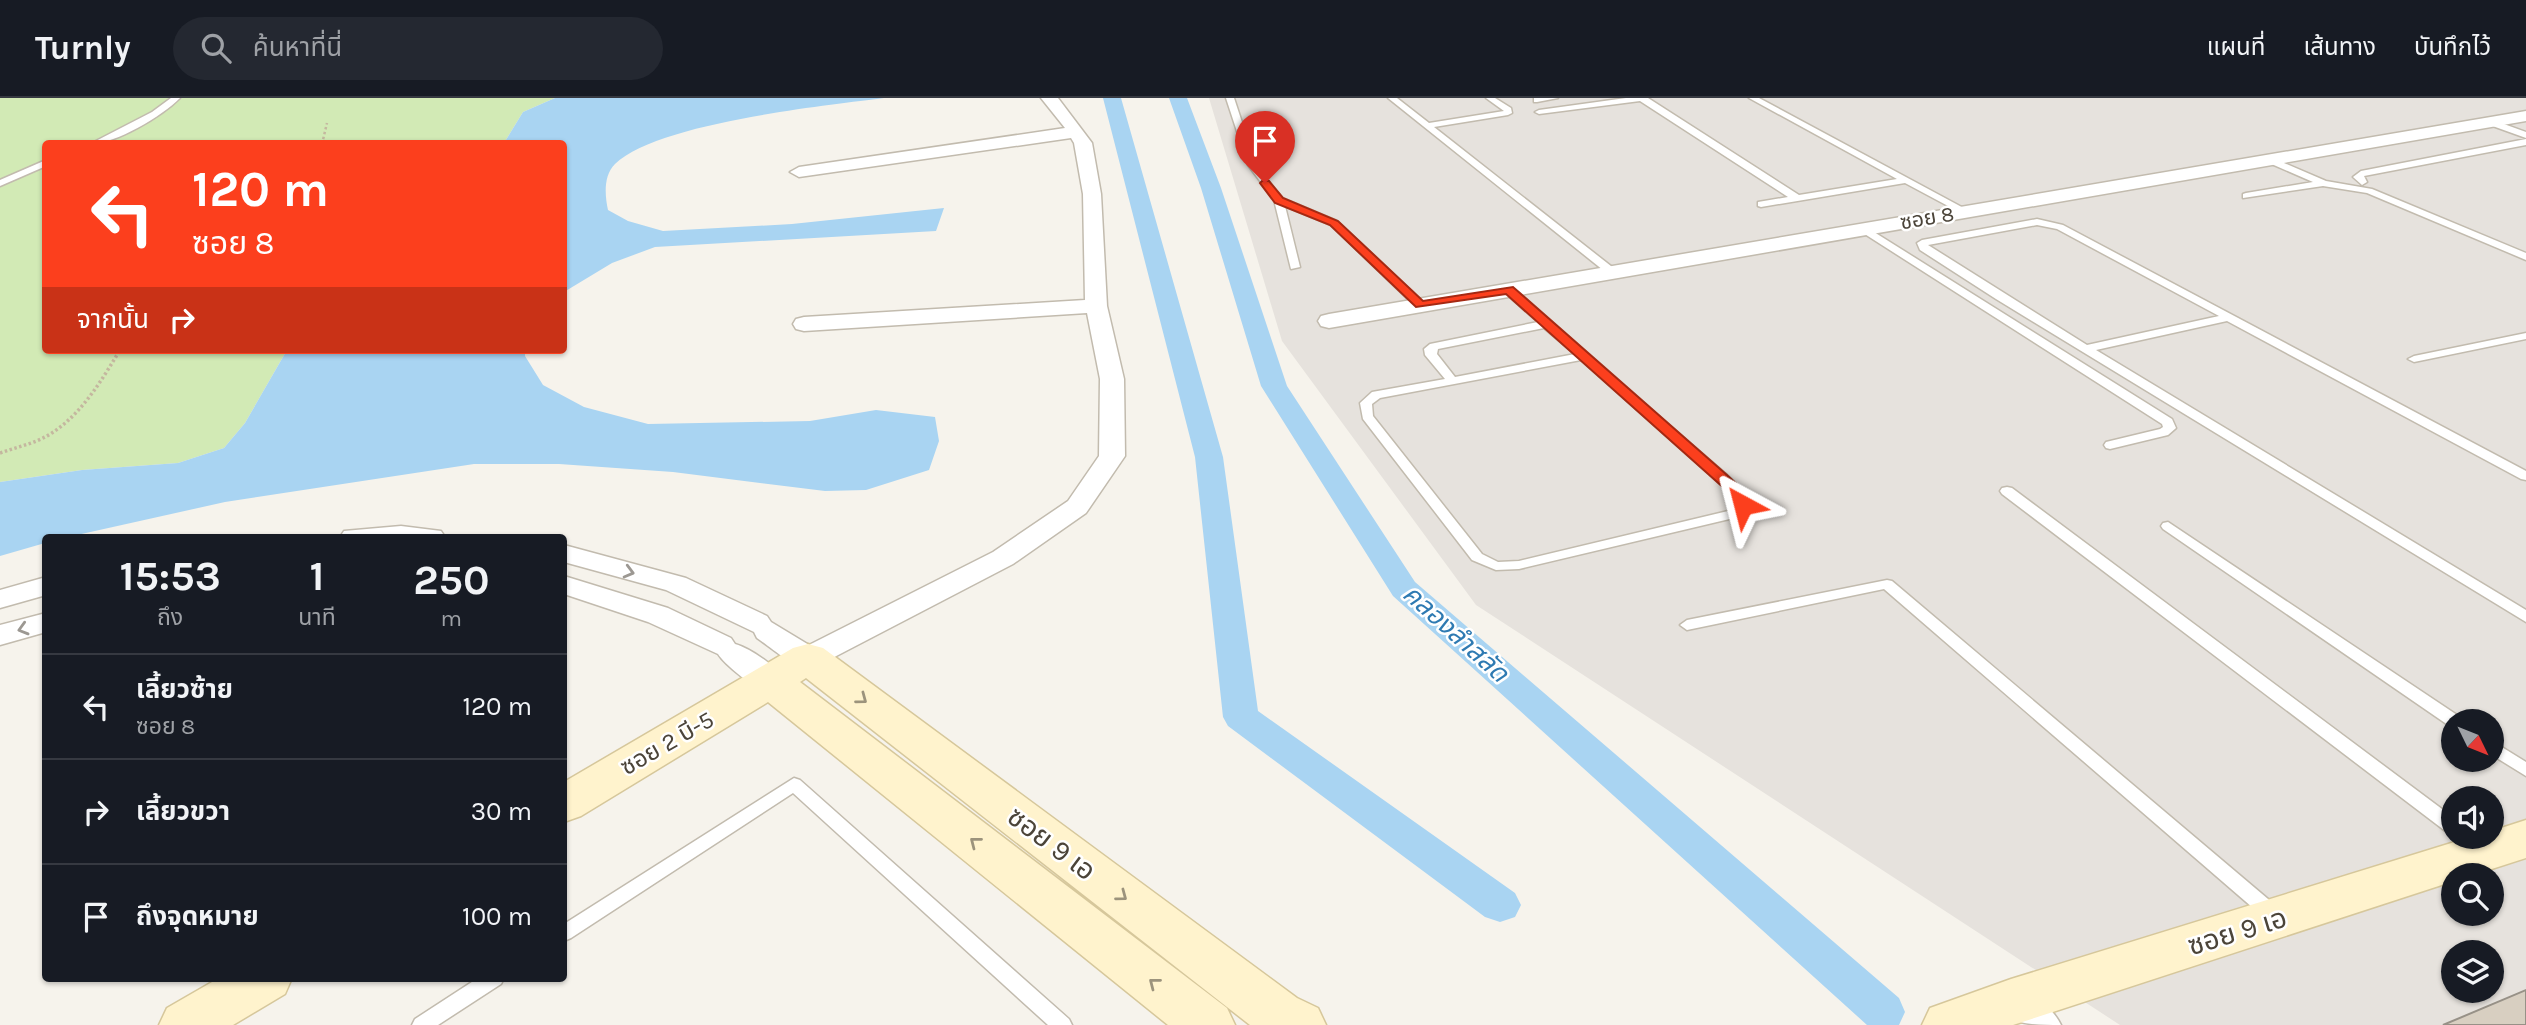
<!DOCTYPE html>
<html lang="th">
<head>
<meta charset="utf-8">
<style>
  :root { --surface:#171b24; --page:#242831; --text:#f1f3f6; --muted:#9ea1a6; --line:#363941 }
  body { margin:0; font-family:Karla,"Noto Sans Thai",sans-serif; background:var(--page); color:var(--text); height:100vh; display:flex; flex-direction:column; font-size:26px; white-space:nowrap }
  * { box-sizing:border-box; margin:0 }
  p { font-size:23px; color:var(--muted) }
  .icon { flex:none; width:38px; height:38px; fill:none; stroke:currentColor; stroke-width:2; stroke-linecap:round; stroke-linejoin:round }
  .map { position:relative; flex:1; overflow:hidden }
  .details { position:absolute; left:42px; top:436px; width:525px; height:448px; display:flex; flex-direction:column; background:var(--surface); border-radius:7px; box-shadow:0 2px 5px #0004 }
  .details>* { flex:none }
  .banner { position:absolute; left:42px; top:42px; width:525px; height:214px; border-radius:7px; box-shadow:0 2px 5px #0004; background:#fc3f1d; color:#fff; overflow:hidden }
  .needle { width:46px; rotate:133deg }
  .fabs { position:absolute; left:2441px; top:611px; display:grid; gap:14px }
  .fabs a { display:grid; place-items:center; width:63px; height:63px; border-radius:50%; background:var(--surface); box-shadow:0 2px 5px #0004; font-size:35px }
  .pin { position:absolute; display:grid; place-items:center; width:60px; height:60px; color:#fff; margin:-72px -30px; border-radius:50% 50% 50% 0; rotate:-45deg; box-shadow:0 0 7px #0007 }
  .pin .icon { rotate:45deg }
  .me { position:absolute; width:77px; margin:-38px; rotate:322deg; stroke-linejoin:round; filter:drop-shadow(0 0 5px #0008) }
  .turn { display:flex; align-items:center; gap:24px; height:147px; padding:0 35px; font-size:32px }
  .turn .icon { width:91px; height:91px; stroke-width:2.5 }
  .turn b { display:block; font-size:49px; line-height:60px }
  .then { display:flex; align-items:center; height:66px; padding:0 35px; background:#0003; gap:14px; font-size:26px }
  .eta { display:flex; justify-content:space-evenly; align-items:center; height:119px; text-align:center }
  .eta b { font-size:42px; font-weight:700; line-height:49px }
  ul { padding:0; list-style:none }
  li { display:flex; align-items:center; gap:21px; height:105px; padding:0 35px; border-top:2px solid var(--line) }
  li div { flex:1 }
  li b { display:block; font-size:26px }
  li em { font-style:normal }
  header { display:flex; align-items:center; gap:42px; box-sizing:border-box; height:98px; padding:0 35px; background:var(--surface); border-bottom:2px solid var(--line) }
  header strong { font-size:33px }
  nav { display:flex; gap:38px; margin-inline-start:auto; font-size:24px }
  .search { width:490px; height:63px; background:var(--page); display:flex; align-items:center; gap:18px; box-sizing:border-box; padding:0 24px; border-radius:38px; color:var(--muted); font-size:26px }
  .map>svg:first-child { display:block }
  .industrial { fill:#e6e2dd; fill-rule:evenodd }
  .green { fill:#d2eab5 }
  .water { fill:#a9d4f2 }
  .lines { fill:none; stroke-linecap:round; stroke-linejoin:round }
  .canal { fill:#a9d4f2; fill-rule:evenodd }
  .building { fill:#d8cfc1; stroke:#979187; stroke-width:2 }
  .lane-casing { stroke:#c2bbae; stroke-width:3 }
  .street-casing { stroke:#c2bbae; stroke-width:3 }
  .secondary-casing { stroke:#d6c79b; stroke-width:3 }
  .path-far1 { stroke:#c4b79f; stroke-width:2.5; stroke-dasharray:2.5 2.5; stroke-linecap:butt }
  .path { stroke:#c4b79f; stroke-width:3.5; stroke-dasharray:2.5 2.5; stroke-linecap:butt }
  .lane { fill:#fff; fill-rule:evenodd }
  .street { fill:#fff; fill-rule:evenodd }
  .secondary { fill:#fff3cd; fill-rule:evenodd }
  .oneway { stroke:#9c9892 }
  .oneway2 { stroke:#9c937c }
  .route { fill:#fc3f1d; stroke:#a42913; stroke-width:2 }
  .labels { text-anchor:middle; stroke-width:5; stroke-linejoin:round; paint-order:stroke }
  .far-street-label { font-size:21px; fill:#4b4439; stroke:#fff }
  .street-label { font-size:24px; fill:#4b4439; stroke:#fff }
  .water-label { font-size:26px; font-style:italic; fill:#2e7ab2; stroke:#fff }
  .near-street-label { font-size:28px; fill:#4b4439; stroke:#fff }
</style>
</head>
<body>
<header>
<strong>Turnly</strong>
<div class="search"><svg class="icon" aria-label="search" viewBox="0 0 24 24"><circle cx="10" cy="10" r="6"/><path d="M15 15l6 6"/></svg>ค้นหาที่นี่</div>
<nav><a>แผนที่</a><a>เส้นทาง</a><a>บันทึกไว้</a></nav>
</header>
<div class="map">
<svg width="2526" height="927" viewBox="0 0 2526 927">
  <rect width="100%" height="100%" fill="#f6f3ec"/>
  <path class="industrial" d="M1209 0H2526V927H2120L1476 507 1282 243ZM2454 623H2492V662H2454ZM2454 700H2492V738H2454ZM2454 777H2492V816H2454ZM2454 854H2492V892H2454Z"/>
  <path class="green" d="M0 0H555L523 14 504 45 46 46V252H287L245 325 224 350 178 365 82 372 0 384Z"/>
  <path class="water" d="M555 0H884C822 8 657 25 615 66 603 78 605 98 608 112L628 123 663 133 792 126 944 110 936 133 655 149 612 165 564 194V46L504 45 523 14Z
    M287 252H525V258L543 287 584 309 648 326 810 323 876 312 935 319 939 343 929 372 866 392 825 393 673 374 559 366H474L225 404 68 439H46L45 445 0 458V384L82 372 178 365 224 350 245 325Z"/>
  <g class="lines">
    <path class="canal" d="M1103 0H1121L1223 359 1258 613 1515 795 1521 807 1515 819 1500 824 1485 819 1228 628 1223 619 1195 359Z
      M1169 0H1187L1221 90 1287 288 1415 484 1899 900 1905 914 1899 927H1867L1393 498 1261 288 1201 90Z"/>
  </g>
  <path class="building" d="M2526 892V927H2443Z"/>
  <g class="lines">
    <defs>
      <path id="lane" d="M171 0H180C162 18 116 46 90 46L152 14Z
        M1226 0H1234L1256 67 1282 100 1337 123 1424 205V209H1416L1331 127 1285 108 1300 169 1291 171 1274 102 1248 67Z
        M1388 0H1397L1429 25 1504 13 1486 0H1495L1511 10 1512 15 1508 17 1434 29 1616 172V176H1608Z
        M1534 0H1558L1537 4H1534Z
        M1626 0H1648L1799 97 1897 81 1749 0H1759L1971 114 1963 116 1905 85 1761 109 1758 108V104L1788 99 1640 3 1539 16 1535 14 1539 12Z
        M2490 21 2526 34V40L2487 26 2486 24Z
        M2526 41V47L2364 78 2367 84 2362 87 2353 79 2361 73Z
        M2270 59 2326 83 2372 91 2526 155V162L2367 95 2323 88 2243 100V96L2246 95 2313 84 2267 64 2266 62Z
        M46 62V68L0 88V82Z
        M2037 121 2063 127 2526 373V382L2521 381 2227 223 2096 252 2526 512V524L1996 201 1920 152 1917 145 1922 142ZM2037 127 2057 131 2219 218 2087 247 1928 147Z
        M1860 129H1866L2172 321 2176 330 2168 337 2110 351 2106 350 2104 347 2106 344 2160 331 2163 329 2162 326 1860 133Z
        M1508 189 1727 377 1746 395 1750 407 1738 419 1519 471 1496 472 1472 462 1363 321 1360 305 1372 294 1445 281 1425 257 1424 251 1430 246 1538 224 1504 194 1503 192ZM1544 230 1575 256 1455 279 1437 256 1438 251ZM1581 262 1717 383 1735 399 1736 406 1728 413 1519 463 1498 464 1482 456 1373 318 1372 306 1380 300Z
        M2526 235V241L2414 264 2408 261 2414 258Z
        M2007 389 2012 390 2454 720V736L2448 735 2002 396 2000 393 2002 390Z
        M2168 424 2460 619 2462 623H2454V629L2448 627 2163 431 2161 428 2163 425Z
        M1887 482 1892 483 2281 812 2283 817 2281 822 2274 825 2267 822 1884 491 1687 532 1680 527 1687 522Z
        M2492 643 2526 664V678L2492 657Z
        M794 680 800 682 1069 921 1072 927H1048L793 695 571 840 564 843V826Z
        M478 880H504L501 886 438 927H412L415 921Z"/>
      <path id="street" d="M1041 0H1058L1092 45 1101 96 1107 208 1124 281 1125 358 1086 415 1013 466 819 567C796 574 776 553 757 540L754 534 666 492 564 464V447L686 480 767 518 771 524 809 547 993 454 1068 403 1099 358 1100 281 1087 215 804 233 796 231 793 226 796 221 804 219 1085 202 1083 96 1074 45 1071 40 799 79 790 74 799 69 1065 30Z
        M2526 13V23L1329 230 1321 228 1318 223 1321 218 1329 216Z
        M401 428 441 433 445 439H340L344 433Z
        M564 478 668 510 731 540 735 546C752 551 777 569 787 584L782 592C781 592 772 594 770 594 758 594 725 567 718 556L648 524 564 496Z
        M46 479V497L0 510V492Z
        M46 515V534L0 547V527Z
        M2011 887C2031 894 2052 908 2061 927 2031 927 2006 927 1991 904L1997 892Z"/>
      <path id="secondary" d="M808 546 823 550 1297 900 1318 910 1326 927H1250L806 580 800 584 1227 910 1235 927H1168L768 604 581 718 564 724V684L793 550Z
        M2526 722V760L2473 777H2454V783L2013 927H1922L1930 910 2011 881 2474 738H2492V733Z
        M219 880H292L285 896 233 927H159L167 910Z"/>
    </defs>
    <use href="#lane" class="lane-casing"/>
    <use href="#street" class="street-casing"/>
    <use href="#secondary" class="secondary-casing"/>
    <path class="path-far1" d="M322 46 327 25"/>
    <path class="path" d="M0 355C14 350 28 347 41 341 77 324 100 285 120 252"/>
    <use href="#lane" class="lane"/>
    <use href="#street" class="street"/>
    <use href="#secondary" class="secondary"/>
  </g>
  <defs><path id="oneway-chevron" d="M-2-3.5L2.5 0L-2 3.5" fill="none" stroke-width="1.6" stroke-linecap="round" stroke-linejoin="round" transform="scale(1.75)"/></defs>
  <g class="oneway">
    <use href="#oneway-chevron" transform="translate(629 474) rotate(15)"/>
    <use href="#oneway-chevron" transform="translate(23 531) rotate(164)"/>
  </g>
  <g class="oneway2">
    <use href="#oneway-chevron" transform="translate(862 601) rotate(37)"/>
    <use href="#oneway-chevron" transform="translate(975 744) rotate(-142)"/>
    <use href="#oneway-chevron" transform="translate(1122 798) rotate(37)"/>
    <use href="#oneway-chevron" transform="translate(1154 885) rotate(-142)"/>
  </g>
  <path class="route" d="M1262 83H1269L1283 100 1338 123 1423 203 1513 189 1727 377 1746 395 1751 407 1749 410H1738L1734 399 1716 383 1506 196 1416 209 1330 127 1275 105 1260 85Z"/>
  <g class="labels">
    <g class="far-street-label">
      <text transform="translate(1927 120) rotate(-10)" y="7">ซอย 8</text>
    </g>
    <g class="street-label">
      <text transform="translate(667 645) rotate(-30)" y="8">ซอย 2 บี-5</text>
    </g>
    <g class="water-label">
      <text transform="translate(1456 535) rotate(42)" y="9">คลองลำสลัด</text>
    </g>
    <g class="near-street-label">
      <text transform="translate(1052 745) rotate(37)" y="10">ซอย 9 เอ</text>
      <text transform="translate(2237 833) rotate(-17)" y="10">ซอย 9 เอ</text>
    </g>
  </g>
</svg>
<div class="fabs">
<a><svg class="needle" viewBox="-14 -14 28 28"><path d="M0-13l5 13h-10z" fill="#e53935"/><path d="M0 13l5-13h-10z" fill="#9ea1a6"/></svg></a>
<a><svg class="icon" aria-label="sound" viewBox="0 0 24 24"><path d="M4 9h4l5-4v14l-5-4H4zM17 9q2 3 0 6"/></svg></a>
<a><svg class="icon" aria-label="search" viewBox="0 0 24 24"><circle cx="10" cy="10" r="6"/><path d="M15 15l6 6"/></svg></a>
<a><svg class="icon" aria-label="layers" viewBox="0 0 24 24"><path d="M12 4l9 5-9 5-9-5zM3 14l9 5 9-5"/></svg></a>
</div>
<div class="pin" style="left:1265px;top:85px;background:#d93025"><svg class="icon" aria-label="arrive" viewBox="0 0 24 24"><path d="M6 21V4h12l-3 4 3 4H6"/></svg></div>
<svg class="me" style="left:1743px;top:407px" viewBox="-20 -20 40 40"><path d="M0-17L14 15 0 8-14 15z" fill="#fc3f1d" stroke="#fff" stroke-width="4"/></svg>
<div class="banner">
<div class="turn"><svg class="icon" aria-label="left" viewBox="0 0 24 24"><path d="M17 20v-9H6M10 6l-5 5 5 5"/></svg><div><b>120 m</b>ซอย 8</div></div>
<div class="then">จากนั้น<svg class="icon" aria-label="right" viewBox="0 0 24 24"><path d="M7 20v-9h11M14 6l5 5-5 5"/></svg></div>
</div>
<section class="details">
<div class="eta">
<div><b>15:53</b><p>ถึง</p></div>
<div><b>1</b><p>นาที</p></div>
<div><b>250</b><p>m</p></div>
</div>
<ul>
<li><svg class="icon" aria-label="left" viewBox="0 0 24 24"><path d="M17 20v-9H6M10 6l-5 5 5 5"/></svg><div><b>เลี้ยวซ้าย</b><p>ซอย 8</p></div><em>120 m</em></li>
<li><svg class="icon" aria-label="right" viewBox="0 0 24 24"><path d="M7 20v-9h11M14 6l5 5-5 5"/></svg><div><b>เลี้ยวขวา</b></div><em>30 m</em></li>
<li><svg class="icon" aria-label="arrive" viewBox="0 0 24 24"><path d="M6 21V4h12l-3 4 3 4H6"/></svg><div><b>ถึงจุดหมาย</b></div><em>100 m</em></li>
</ul>
</section>
</div>
</body>
</html>
